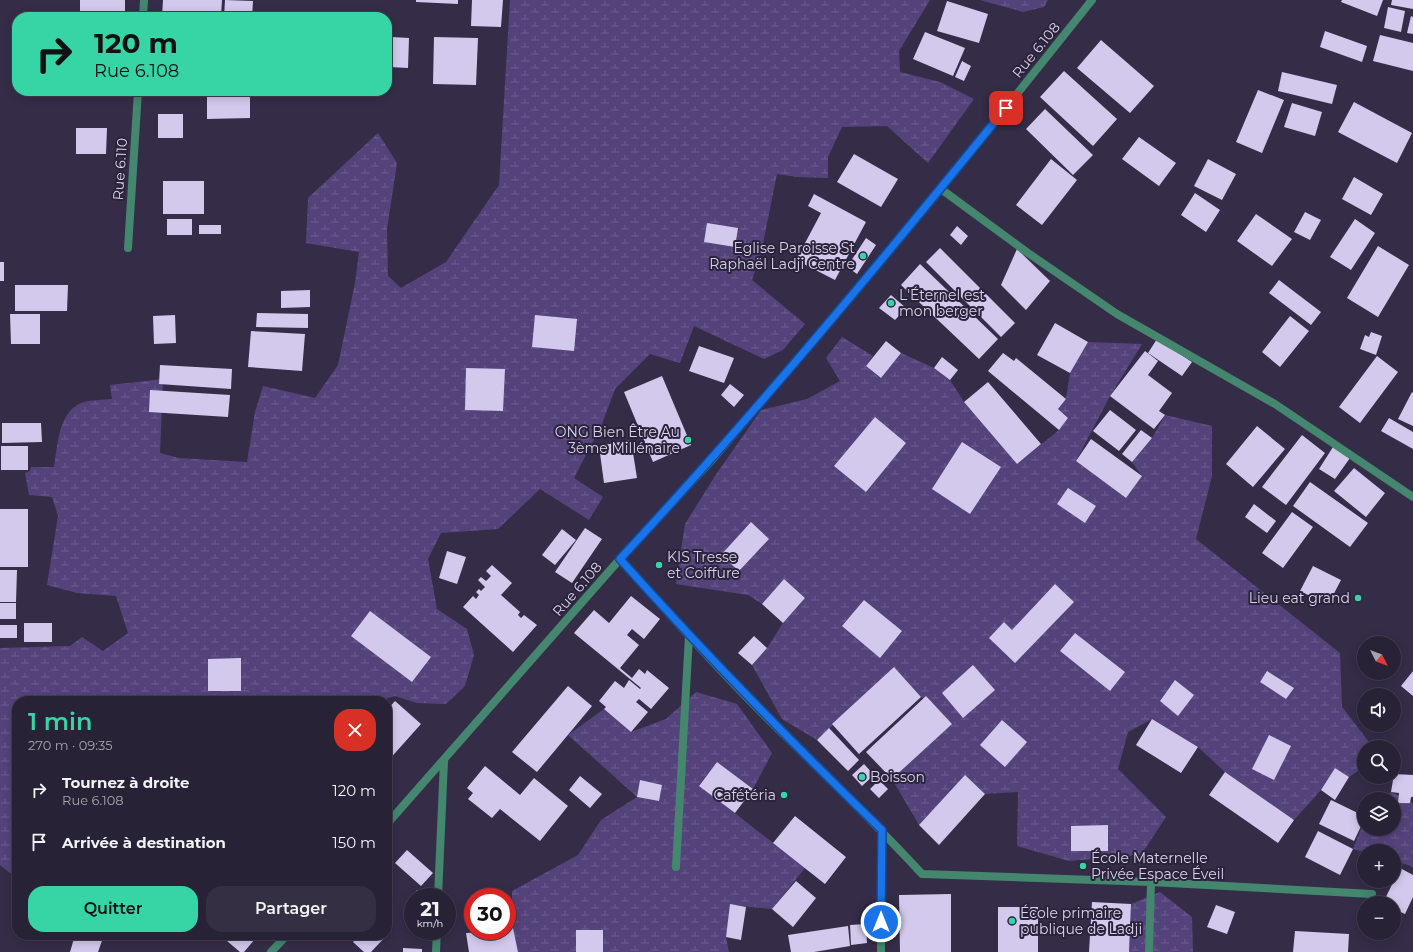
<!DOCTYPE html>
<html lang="fr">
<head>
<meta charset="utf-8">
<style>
  :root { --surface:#282236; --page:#342f42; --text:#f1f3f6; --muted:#a5a4ad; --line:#443f51; --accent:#37d4a6 }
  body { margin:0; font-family:Montserrat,sans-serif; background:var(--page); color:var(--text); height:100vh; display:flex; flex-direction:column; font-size:15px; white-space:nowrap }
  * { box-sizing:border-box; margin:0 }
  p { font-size:13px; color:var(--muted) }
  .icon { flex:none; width:22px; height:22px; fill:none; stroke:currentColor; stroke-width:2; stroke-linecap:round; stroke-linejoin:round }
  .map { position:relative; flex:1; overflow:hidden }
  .panel { position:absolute; left:12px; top:696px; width:380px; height:244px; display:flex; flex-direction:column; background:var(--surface); border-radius:16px; box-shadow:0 2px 10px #0003,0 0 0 1px var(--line) }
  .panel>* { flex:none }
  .guide { position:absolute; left:12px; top:12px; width:380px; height:84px; border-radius:16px; box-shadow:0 2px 10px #0003,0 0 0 1px var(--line); background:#37d4a6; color:#111; overflow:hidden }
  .needle { width:26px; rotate:132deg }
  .buttons { position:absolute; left:1357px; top:636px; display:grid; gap:8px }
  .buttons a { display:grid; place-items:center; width:44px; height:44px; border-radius:50%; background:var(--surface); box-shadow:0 2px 10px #0003,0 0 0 1px var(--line); font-size:20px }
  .speed { position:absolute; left:404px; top:888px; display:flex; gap:8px; font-size:20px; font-weight:700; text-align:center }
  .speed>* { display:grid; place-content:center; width:52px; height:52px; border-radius:50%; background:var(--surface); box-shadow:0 2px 10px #0003,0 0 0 1px var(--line); line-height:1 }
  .speed small { font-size:10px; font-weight:400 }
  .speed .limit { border:6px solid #d22; background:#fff; color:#111 }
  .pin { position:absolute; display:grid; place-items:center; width:34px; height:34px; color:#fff; margin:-17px; border-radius:8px; box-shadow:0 2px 6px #0006 }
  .me { position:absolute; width:44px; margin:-22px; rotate:0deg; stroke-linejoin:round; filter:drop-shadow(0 0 3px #0008) }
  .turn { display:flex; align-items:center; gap:14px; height:84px; padding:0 16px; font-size:18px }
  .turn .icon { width:52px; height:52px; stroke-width:2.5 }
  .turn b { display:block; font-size:28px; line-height:34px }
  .round { display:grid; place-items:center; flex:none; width:42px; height:42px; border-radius:16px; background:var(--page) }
  .headline { display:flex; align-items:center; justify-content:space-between; height:68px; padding:0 16px }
  h1 { font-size:24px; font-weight:600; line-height:30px; color:var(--accent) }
  .cta { display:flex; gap:8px; margin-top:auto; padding:8px 16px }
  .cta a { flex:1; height:46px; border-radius:16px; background:var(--accent); color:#111; font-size:16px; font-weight:600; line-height:46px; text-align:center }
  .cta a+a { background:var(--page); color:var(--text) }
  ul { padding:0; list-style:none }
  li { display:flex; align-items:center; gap:12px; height:52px; padding:0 16px }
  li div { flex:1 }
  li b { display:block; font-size:15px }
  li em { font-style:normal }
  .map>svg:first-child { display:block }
  .wetland { fill:url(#wetland-marsh) }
  .building { fill:#d2c9ec }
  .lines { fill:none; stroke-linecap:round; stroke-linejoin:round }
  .minor { stroke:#44866e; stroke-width:8 }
  .route-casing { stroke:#114b97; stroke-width:10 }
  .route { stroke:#1a73e8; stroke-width:7 }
  .poi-dot { fill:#37d4a6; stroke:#2b233d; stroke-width:1.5 }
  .labels { text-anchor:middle; stroke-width:4; stroke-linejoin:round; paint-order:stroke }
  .street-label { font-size:14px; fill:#d8d4e6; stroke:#2b233d }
  .poi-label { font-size:14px; fill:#d8d4e6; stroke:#2b233d; text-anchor:start }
</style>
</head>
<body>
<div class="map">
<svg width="1413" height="952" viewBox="0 0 1413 952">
  <defs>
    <pattern id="wetland-marsh" width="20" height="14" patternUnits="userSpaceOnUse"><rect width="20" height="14" fill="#54437b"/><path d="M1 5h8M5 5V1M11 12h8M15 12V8" fill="none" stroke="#6c5d8e"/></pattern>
  </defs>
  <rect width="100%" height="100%" fill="#352d48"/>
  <path class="wetland" d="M510 0H930L899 51 900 72 940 82 974 99 928 163 887 126 842 127 828 157V178L797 177 777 174 762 248 752 280 805 324 783 350 764 359 694 326 680 363 650 354 615 389 602 424 574 478 603 497 589 520 540 489 498 529 441 533 428 559 437 609 467 629 474 655 465 686 446 704 417 703 395 696 379 701H17V871L10 873 0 865V648L70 646 82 637 103 651 128 633 116 596 77 593 47 585 58 516 52 497 29 495 25 473 30 471 31 467H54C58 445 58 410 84 402 92 400 103 400 112 399L110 385 163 379 160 453 179 458 247 462 255 412 263 386 315 398 338 365 355 283 359 252 306 243 308 198 378 133 397 163 387 229 388 276 401 288 446 262 499 185Z
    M980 0H1048L1044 7 1023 12Z
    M842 337 873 356 866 366 880 378 901 353 934 368 950 380 964 402 1017 464 1059 430 1068 418 1058 409 1066 399 1070 373 1088 342 1142 344 1110 396 1076 461 1126 498 1142 476 1132 462 1152 438 1165 415 1212 426V476L1196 539 1340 653 1342 707 1369 742V747H1364V767L1349 777 1335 768 1321 790 1294 820 1225 772 1198 747 1152 719 1128 732 1118 769 1166 817 1141 855 1069 861 1017 846 1018 792 985 794 965 776 919 825 892 779 951 723 921 697 894 667 817 740 782 719 752 665 767 648 783 623 805 598 784 579 762 604 748 595 676 584 685 524 715 476 761 410 807 399 840 381 826 358Z
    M696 692 737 704 772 753 753 789 717 762 699 785 805 868 772 909 731 905 726 937 729 952H518L512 923V891L578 855 601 820 637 797 568 735 604 709 631 732 666 719Z
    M1391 792 1413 803V868L1411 866 1394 861V851H1364V852L1353 849 1364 821V829H1394V799H1384Z
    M1160 892 1192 917 1193 952H1129L1131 904Z"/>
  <path class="building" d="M80 0H125V15L80 16Z
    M163 0H222L221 17H162Z
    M225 0 253 1 252 17H224Z
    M416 0H458V4L416 2Z
    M472 0H503L501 27 471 26Z
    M1342 0H1383L1377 16 1341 2Z
    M1392 0H1413V9L1391 5Z
    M947 1 988 14 979 43 937 31Z
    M1388 7 1405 11 1401 32 1384 28Z
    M28 11H67V17H28Z
    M1411 16 1413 17V34L1407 33Z
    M1325 31 1367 46 1362 62 1320 47Z
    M925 32 965 48 953 76 913 59Z
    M1380 35 1413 43V71L1373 61Z
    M392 37 409 38 408 68 390 67Z
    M434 37 478 38 476 85 433 84Z
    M1101 40 1154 86 1130 113 1077 68Z
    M962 61 971 66 964 81 955 77Z
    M1064 71 1117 119 1093 146 1040 97Z
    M1282 72 1337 85 1332 104 1278 91Z
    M1258 90 1284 100 1262 153 1236 142Z
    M207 91H250V118L207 119Z
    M1354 102 1412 133 1397 163 1338 132Z
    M1292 103 1322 112 1315 136 1284 127Z
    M1045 109 1093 155 1073 175 1026 129Z
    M158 114H183V138H158Z
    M76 128H107L106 154H76Z
    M1139 137 1176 163 1159 186 1122 159Z
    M854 154 898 179 881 207 837 182Z
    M1051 159 1077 180 1042 225 1016 205Z
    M1208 159 1236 174 1222 200 1194 186Z
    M1354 177 1383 194 1371 215 1342 199Z
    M163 181H204V214H163Z
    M1195 193 1220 210 1206 232 1181 215Z
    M814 194 866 222 835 280 796 260 821 213 808 206Z
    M1305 212 1321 220 1310 240 1294 232Z
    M1256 214 1292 239 1272 266 1237 241Z
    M167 219H192V235H167Z
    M1355 219 1375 233 1351 270 1330 257Z
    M707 223 738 228 735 247 704 242Z
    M199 225H221V234H199Z
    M957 226 968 236 961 245 950 235Z
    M866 238 876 245 857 274 847 267Z
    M1378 246 1409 265 1378 317 1347 298Z
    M940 248 1015 323 1001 337 926 262Z
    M1017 249 1050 281 1026 310 1001 285Z
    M0 262H4V281H0Z
    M920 264 998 339 979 359 901 285Z
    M1279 280 1321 312 1311 325 1269 293Z
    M15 285H68L67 311H15Z
    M310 290V307L281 308V291Z
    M891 295 906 308 895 320 879 308Z
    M257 313 308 314V328L256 327Z
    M10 314H40V344H11Z
    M175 315 176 343 154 344 153 316Z
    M535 315 577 319 574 351 532 347Z
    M1290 316 1309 331 1280 367 1262 352Z
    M1055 323 1088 342 1070 373 1037 355Z
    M251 331 305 334 302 371 248 367Z
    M1371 332 1382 336 1376 355 1360 349 1365 335 1369 337Z
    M1157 339 1192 362 1182 376 1148 353Z
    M886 341 901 353 881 378 866 366Z
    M699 346 734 358 724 383 689 371Z
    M1145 351 1158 361 1148 375 1172 393 1159 411 1165 415 1154 429 1110 396Z
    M1003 353 1014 361 1016 358 1066 399 1058 409 1068 418 1059 430 988 371Z
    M1377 356 1398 372 1360 423 1339 407Z
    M942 357 958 370 950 380 934 368Z
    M160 365 232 369 231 389 159 384Z
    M466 368 505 369 503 411 465 410Z
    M662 376 691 445 653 462 624 392Z
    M988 382 1041 444 1017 464 964 402Z
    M730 384 744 395 734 407 721 395Z
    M150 390 230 395 228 417 149 412Z
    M1412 392 1413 393V426L1398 419Z
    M1110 410 1136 430 1119 451 1093 431Z
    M875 417 906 443 866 492 834 466Z
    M1389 418 1413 432V449L1381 431Z
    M2 423H41L42 442 2 443Z
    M1257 426 1285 449 1253 487 1226 464Z
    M1141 430 1152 438 1132 462 1122 454Z
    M1302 435 1325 453 1286 505 1262 487Z
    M1091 439 1142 476 1126 498 1076 461Z
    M631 440 637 478 604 483 599 446Z
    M962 442 1001 467 970 514 932 489Z
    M1 446H28V470H1Z
    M1333 447 1350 458 1335 479 1319 469Z
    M1354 468 1385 493 1366 517 1334 491Z
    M1310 482 1368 523 1350 547 1293 506Z
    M1068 488 1096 506 1085 523 1057 504Z
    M1254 504 1276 521 1267 533 1245 517Z
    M0 509H28V567H0Z
    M1292 512 1313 527 1283 568 1262 553Z
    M751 522 769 539 739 571 721 555Z
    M585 528 602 539 572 583 555 572Z
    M562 529 576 540 555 565 542 555Z
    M447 551 466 557 457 584 439 578Z
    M492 565 512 583 501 595 520 612 518 615 521 618 524 615 537 625 513 652 463 607 473 596 476 599 479 595 476 592 479 589 481 591 485 587 478 580 481 577 486 581 491 576 486 571Z
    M1313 566 1341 580 1328 605 1300 591Z
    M0 570H17L16 602H0Z
    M784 579 805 598 783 623 762 604Z
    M1055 584 1074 602 1015 663 989 638 1004 622 1012 630Z
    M631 596 660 619 644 639 632 629 627 635 639 645 620 668 632 678 639 669 645 674 647 670 669 688 651 709 639 699 636 702 648 712 631 732 604 709 606 707 599 701 615 681 624 688 629 680 640 689 641 688 574 633 594 610 609 623Z
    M864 600 902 631 880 658 842 626Z
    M0 603H16V619H0Z
    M370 611 431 657 412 682 351 636Z
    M24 623H52V642H24Z
    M0 625H17V638H0Z
    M1075 633 1125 672 1110 691 1060 651Z
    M754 636 767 648 752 665 738 653Z
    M241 658V691H208V659Z
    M973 665 995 690 963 718 942 693Z
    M894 667 921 697 859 754 832 724Z
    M1267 671 1294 688 1286 699 1260 682Z
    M1413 671V696L1401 686Z
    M1175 680 1194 695 1178 716 1160 701Z
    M568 686 592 706 537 772 512 752Z
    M926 696 952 724 892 779 866 752Z
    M395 701 421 724 387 762V710Z
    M1152 719 1198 747 1181 773 1136 745Z
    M1002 720 1027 742 1005 767 980 745Z
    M829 728 859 760 848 771 817 740Z
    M1269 735 1291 746 1274 780 1252 769Z
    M717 762 753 789 735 813 699 786Z
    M864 764 874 775 862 786 852 775Z
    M485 766 520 795 534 778 568 806 540 841 500 809 492 818 468 799 473 793 467 788Z
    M1335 768 1349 777 1335 800 1321 790Z
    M1225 772 1294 820 1278 843 1209 795Z
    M1394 774 1413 775V797H1411L1410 803H1398L1399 793 1391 792Z
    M965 775 985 794 939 845 919 825Z
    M580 776 602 794 590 808 569 790Z
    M640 780 662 785 659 801 637 797Z
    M879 780 888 789 879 798 870 789Z
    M1331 800 1364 816V820L1354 841 1319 824Z
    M795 816 846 857 825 884 773 843Z
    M1108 825V851H1071V826Z
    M1318 831 1353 849 1340 875 1305 857Z
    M407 850 433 873 421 886 395 863Z
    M1400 868 1413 875V897L1405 914 1394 909V903H1383Z
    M796 881 816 898 793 927 772 909Z
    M417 890 425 897H413V904L409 901Z
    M951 894V952H900L899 895Z
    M1092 902 1131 904 1129 952H1089Z
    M730 904 746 907 741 940 726 937Z
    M1216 905 1235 912 1227 934 1207 927Z
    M998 907H1038V952H998Z
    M512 923 518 952H469L466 933 507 931V924Z
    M866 924 867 943 851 945 850 925Z
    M848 926 850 946 814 952H791L788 935Z
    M576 930H603V952H576Z
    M1295 931 1349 934 1348 952H1293Z
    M75 935H104L98 952H70Z
    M220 935H250L255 939 244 952H240Z
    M258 935H268L264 940Z
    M360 935 366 939 370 935H387L371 952H364L353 942Z
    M403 948 422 949V952H403Z"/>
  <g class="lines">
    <path class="minor" d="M143 17 144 0
      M941 189 1028 253 1117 314 1275 404 1413 497
      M128 248 138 91
      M620 559C669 614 717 668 768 719 820 771 873 820 922 874L1151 882 1372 894
      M387 824 620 559 712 460 941 189 1092 0
      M676 867 689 636
      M438 897 444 761
      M271 952 287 935
      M436 952 437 931
      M881 952 882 830
      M1149 952 1151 882"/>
  </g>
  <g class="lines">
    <defs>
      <path id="route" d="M881 922 882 830C792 743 704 653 620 559 755 414 881 262 1006 108"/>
    </defs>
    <use href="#route" class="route-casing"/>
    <use href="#route" class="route"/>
  </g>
  <g class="poi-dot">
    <circle cx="863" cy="256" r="4"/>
    <circle cx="891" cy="303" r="4"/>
    <circle cx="688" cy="440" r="4"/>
    <circle cx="659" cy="565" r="4"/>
    <circle cx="1358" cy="598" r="4"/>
    <circle cx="862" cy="777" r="4"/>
    <circle cx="784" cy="795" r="4"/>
    <circle cx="1083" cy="866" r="4"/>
    <circle cx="1012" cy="921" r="4"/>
  </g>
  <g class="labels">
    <g class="street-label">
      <text transform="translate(1036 50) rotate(-51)" y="5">Rue 6.108</text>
      <text transform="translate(120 169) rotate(-86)" y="5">Rue 6.110</text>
      <text transform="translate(577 589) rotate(-49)" y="5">Rue 6.108</text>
    </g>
    <g class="poi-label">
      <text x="855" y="253" text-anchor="end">Eglise Paroisse St<tspan x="855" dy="16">Raphaël Ladji Centre</tspan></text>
      <text x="899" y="300">L'Éternel est<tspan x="899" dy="16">mon berger</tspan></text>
      <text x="680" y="437" text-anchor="end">ONG Bien Être Au<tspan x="680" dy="16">3ème Millénaire</tspan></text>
      <text x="667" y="562">KIS Tresse<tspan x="667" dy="16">et Coiffure</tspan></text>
      <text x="1350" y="603" text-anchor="end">Lieu eat grand</text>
      <text x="870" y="782">Boisson</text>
      <text x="776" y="800" text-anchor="end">Cafétéria</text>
      <text x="1091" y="863">École Maternelle<tspan x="1091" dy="16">Privée Espace Éveil</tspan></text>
      <text x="1020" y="918">École primaire<tspan x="1020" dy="16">publique de Ladji</tspan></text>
    </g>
  </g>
</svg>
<div class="buttons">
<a><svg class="needle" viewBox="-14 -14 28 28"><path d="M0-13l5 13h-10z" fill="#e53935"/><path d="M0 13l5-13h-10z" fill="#a5a4ad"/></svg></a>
<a><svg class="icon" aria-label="sound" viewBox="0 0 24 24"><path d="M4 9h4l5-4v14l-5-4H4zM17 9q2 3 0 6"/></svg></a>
<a><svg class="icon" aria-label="search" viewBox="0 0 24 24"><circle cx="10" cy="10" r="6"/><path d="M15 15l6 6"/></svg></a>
<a><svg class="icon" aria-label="layers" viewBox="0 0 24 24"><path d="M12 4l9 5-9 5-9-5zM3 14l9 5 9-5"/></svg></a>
<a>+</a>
<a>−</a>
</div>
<div class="speed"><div>21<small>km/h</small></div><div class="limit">30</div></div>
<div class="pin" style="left:1006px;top:108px;background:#d93025"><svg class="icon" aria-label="arrive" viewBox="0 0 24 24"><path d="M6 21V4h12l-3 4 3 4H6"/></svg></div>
<svg class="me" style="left:881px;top:922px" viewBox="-20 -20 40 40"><circle r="17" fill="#1a73e8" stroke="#fff" stroke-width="3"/><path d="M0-11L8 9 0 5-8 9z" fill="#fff"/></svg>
<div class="guide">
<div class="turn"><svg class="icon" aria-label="right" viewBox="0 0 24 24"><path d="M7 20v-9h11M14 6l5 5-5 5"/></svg><div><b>120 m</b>Rue 6.108</div></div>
</div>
<section class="panel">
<div class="headline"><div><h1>1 min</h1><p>270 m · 09:35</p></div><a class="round" style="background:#d93025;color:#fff"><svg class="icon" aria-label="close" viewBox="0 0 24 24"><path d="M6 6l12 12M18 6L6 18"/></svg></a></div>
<ul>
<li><svg class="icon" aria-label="right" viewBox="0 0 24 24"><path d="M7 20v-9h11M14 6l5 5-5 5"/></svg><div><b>Tournez à droite</b><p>Rue 6.108</p></div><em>120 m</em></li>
<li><svg class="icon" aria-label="arrive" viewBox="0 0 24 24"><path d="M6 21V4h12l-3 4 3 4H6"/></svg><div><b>Arrivée à destination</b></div><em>150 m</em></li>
</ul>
<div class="cta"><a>Quitter</a><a>Partager</a></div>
</section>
</div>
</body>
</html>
